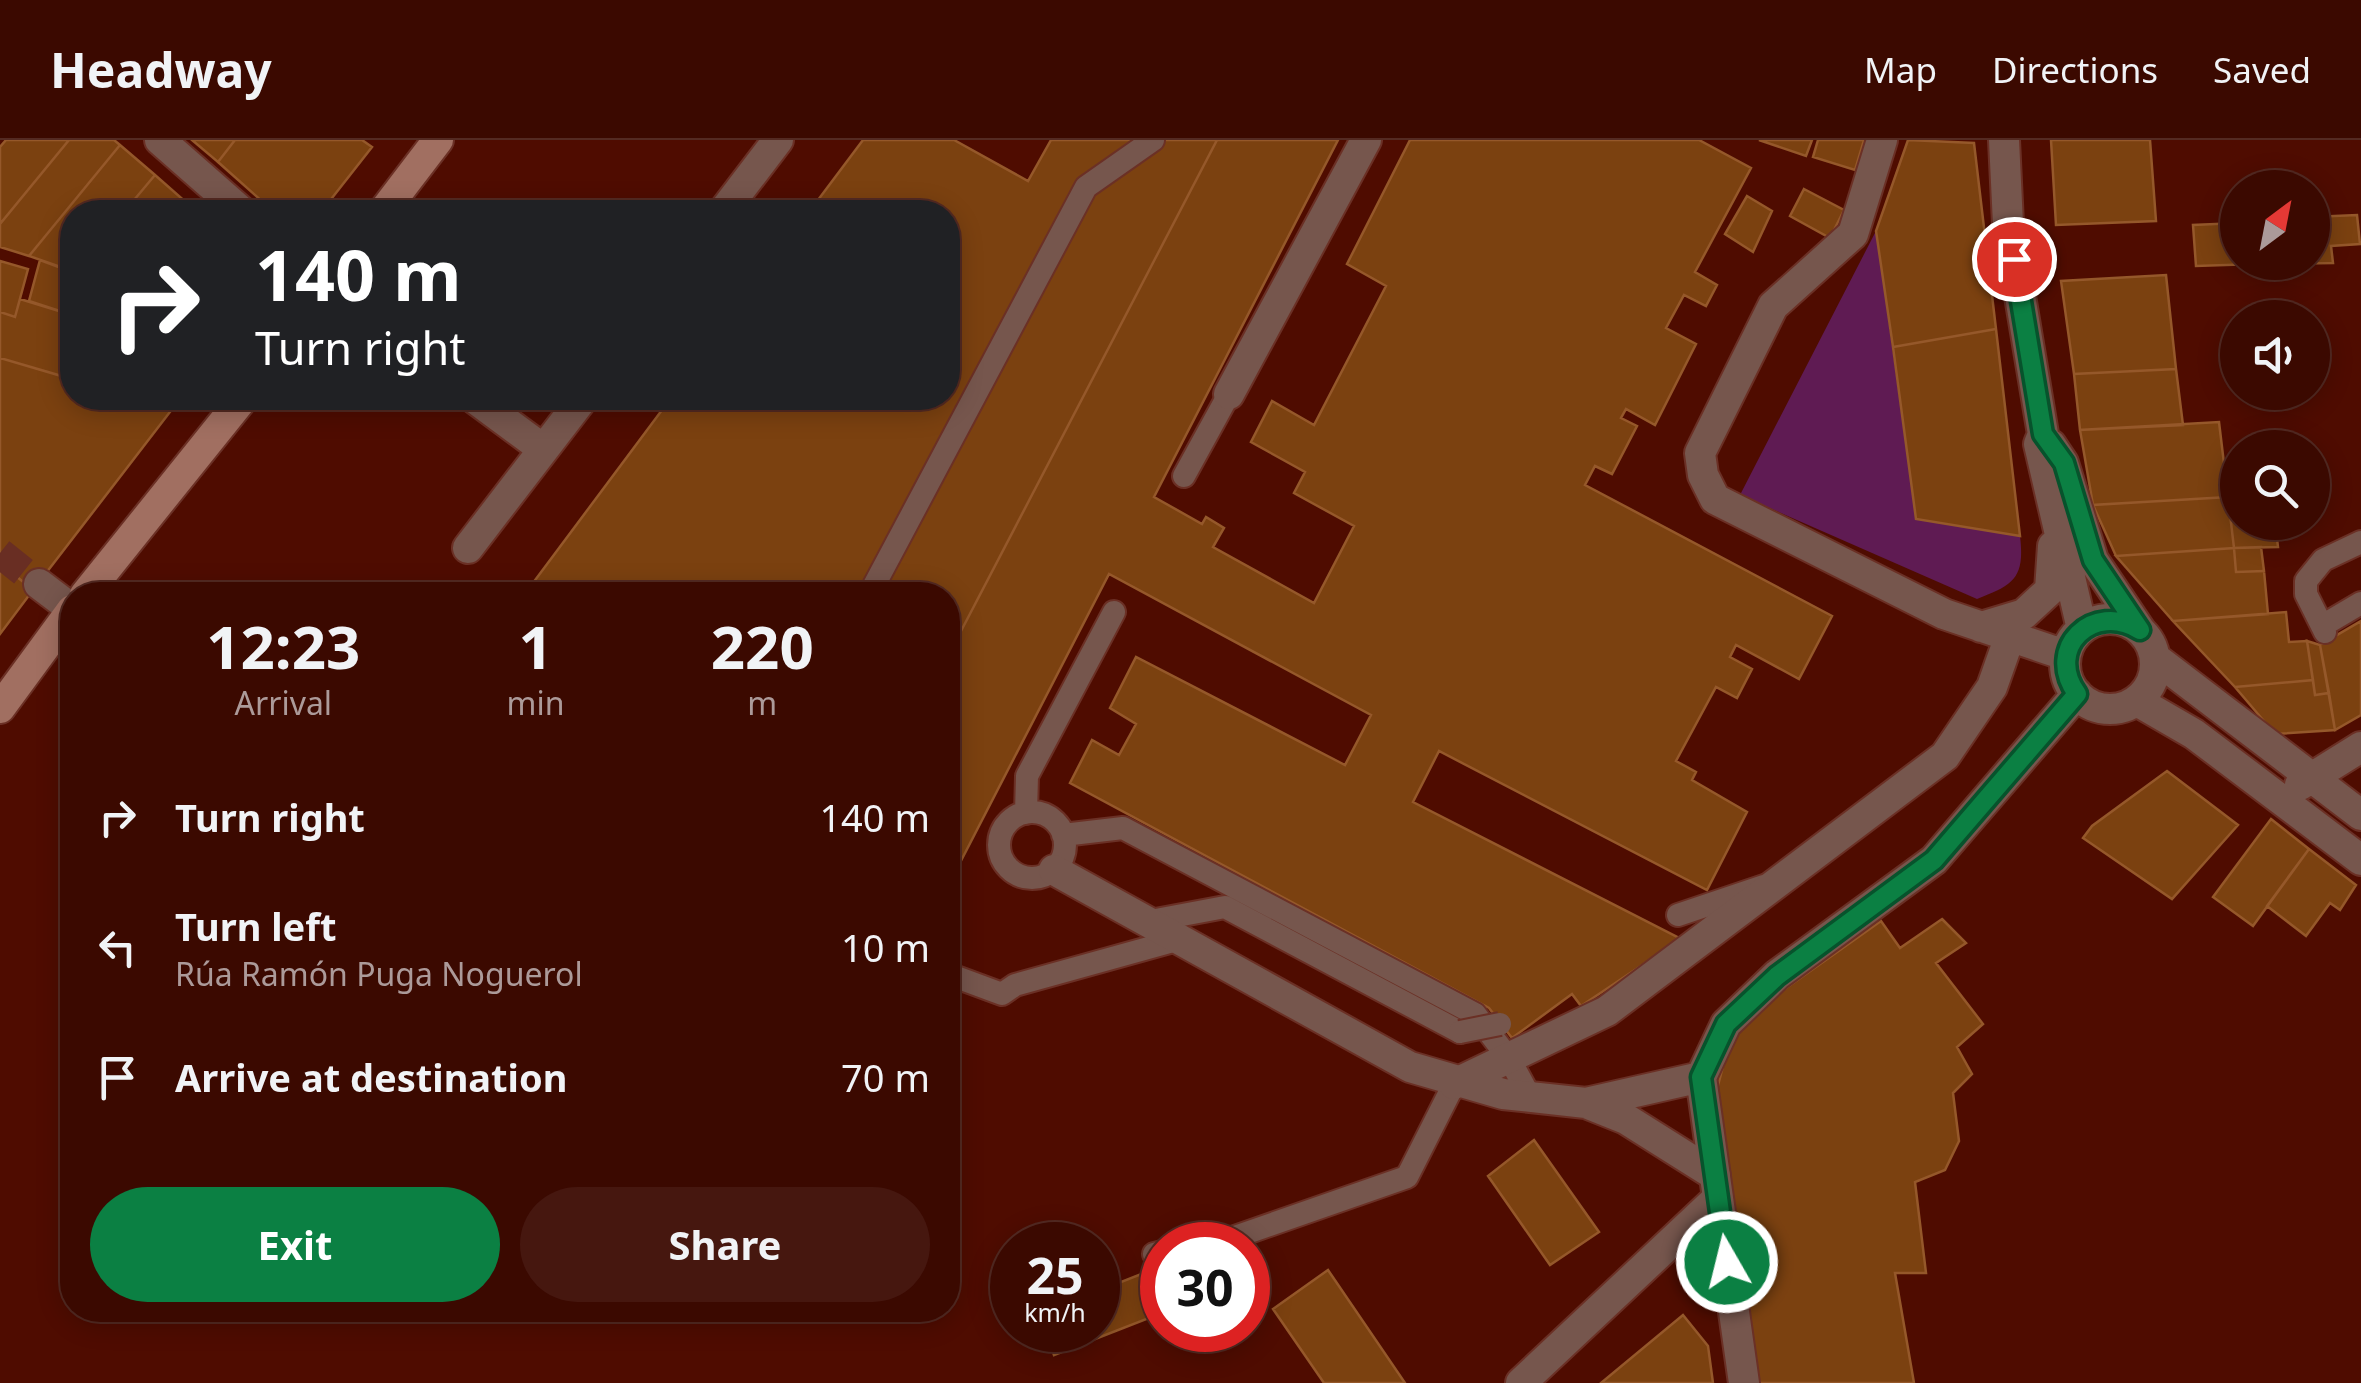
<!DOCTYPE html>
<html lang="en">
<head>
<meta charset="utf-8">
<style>
  :root { --surface:#3b0900; --page:#46170f; --text:#f1f3f6; --muted:#ac9a99; --line:#542a22; --accent:#0b8043 }
  body { margin:0; font-family:"Noto Sans",sans-serif; background:var(--page); color:var(--text); height:100vh; display:flex; flex-direction:column; font-size:38px; white-space:nowrap }
  * { box-sizing:border-box; margin:0 }
  p { font-size:32px; color:var(--muted) }
  .icon { flex:none; width:55px; height:55px; fill:none; stroke:currentColor; stroke-width:2; stroke-linecap:round; stroke-linejoin:round }
  .map { position:relative; flex:1; overflow:hidden }
  .drawer { position:absolute; left:60px; top:442px; width:900px; height:740px; display:flex; flex-direction:column; background:var(--surface); border-radius:40px; box-shadow:0 5px 25px #0003,0 0 0 2px var(--line) }
  .drawer>* { flex:none }
  .top-card { position:absolute; left:60px; top:60px; width:900px; height:210px; border-radius:40px; box-shadow:0 5px 25px #0003,0 0 0 2px var(--line); background:#202124; color:#fff; overflow:hidden }
  .needle { width:65px; rotate:32deg }
  .controls { position:absolute; left:2220px; top:30px; display:grid; gap:20px }
  .controls a { display:grid; place-items:center; width:110px; height:110px; border-radius:50%; background:var(--surface); box-shadow:0 5px 25px #0003,0 0 0 2px var(--line); font-size:50px }
  .speed { position:absolute; left:990px; top:1082px; display:flex; gap:20px; font-size:50px; font-weight:700; text-align:center }
  .speed>* { display:grid; place-content:center; width:130px; height:130px; border-radius:50%; background:var(--surface); box-shadow:0 5px 25px #0003,0 0 0 2px var(--line); line-height:1 }
  .speed small { font-size:25px; font-weight:400 }
  .speed .limit { border:15px solid #d22; background:#fff; color:#111 }
  .pin { position:absolute; display:grid; place-items:center; width:85px; height:85px; color:#fff; margin:-42px; border:5px solid #fff; border-radius:50%; box-shadow:0 2px 10px #0007 }
  .me { position:absolute; width:110px; margin:-55px; rotate:352deg; stroke-linejoin:round; filter:drop-shadow(0 0 8px #0008) }
  .turn { display:flex; align-items:center; gap:35px; height:210px; padding:0 30px; font-size:45px }
  .turn .icon { width:130px; height:130px; stroke-width:2.5 }
  .turn b { display:block; font-size:70px; line-height:85px }
  .eta { display:flex; justify-content:space-evenly; align-items:center; height:170px; text-align:center }
  .eta b { font-size:60px; font-weight:700; line-height:70px }
  .action { display:flex; gap:20px; margin-top:auto; padding:20px 30px }
  .action a { flex:1; height:115px; border-radius:60px; background:var(--accent); color:#fff; font-size:40px; font-weight:700; line-height:115px; text-align:center }
  .action a+a { background:var(--page); color:var(--text) }
  ul { padding:0; list-style:none }
  li { display:flex; align-items:center; gap:30px; height:130px; padding:0 30px }
  li div { flex:1 }
  li b { display:block; font-size:38px }
  li em { font-style:normal }
  header { display:flex; align-items:center; gap:60px; box-sizing:border-box; height:140px; padding:0 50px; background:var(--surface); border-bottom:2px solid var(--line) }
  header strong { font-size:48px }
  nav { display:flex; gap:55px; margin-inline-start:auto; font-size:35px }
  .map>svg:first-child { display:block }
  .green { fill:#5f1b53 }
  .building { fill:#7b4110; stroke:#95582a; stroke-width:2.5 }
  .lines { fill:none; stroke-linecap:round; stroke-linejoin:round }
  .street-tunnel { stroke:#692e23; stroke-width:30; stroke-dasharray:30 15; stroke-linecap:butt }
  .lane-casing { stroke:#6b3025; stroke-width:26 }
  .street-casing { stroke:#6b3025; stroke-width:34 }
  .secondary-casing { stroke:#6b3025; stroke-width:34 }
  .lane { stroke:#76564d; stroke-width:22 }
  .street { stroke:#76564d; stroke-width:30 }
  .secondary { stroke:#a16f61; stroke-width:30 }
  .lane-bridge-casing { stroke:#6b3025; stroke-width:26; stroke-linecap:butt }
  .lane-bridge { stroke:#76564d; stroke-width:22 }
  .route-casing { stroke:#07532c; stroke-width:25 }
  .route { stroke:#0b8043; stroke-width:18 }
</style>
</head>
<body>
<header>
<strong>Headway</strong>
<nav><a>Map</a><a>Directions</a><a>Saved</a></nav>
</header>
<div class="map">
<svg width="2361" height="1243" viewBox="0 0 2361 1243">
  <rect width="100%" height="100%" fill="#4f0c00"/>
  <path class="green" d="M1876 91 1916 379 2020 396C2025 438 2014 445 1977 459L1740 355Z"/>
  <path class="building" d="M6 0H69L0 84V7Z
    M69 0H114L120 5 29 116 0 107V84Z
    M192 0H235L218 22Z
    M235 0H362L372 7 321 72H274L218 22Z
    M863 0H954L1028 41 1051 0H1217L948 516V455H524L671 258H948V72H809Z
    M1217 0H1338L1154 357 1202 384 1206 377 1224 388 1213 407 1314 463 1354 386 1294 353 1305 332 1251 302 1272 261 1314 285 1386 146 1347 124 1410 0H1699L1751 28 1695 132 1717 145 1706 166 1684 155 1666 188 1696 204 1655 285 1626 269 1621 278 1637 286 1612 334 1595 326 1585 345 1832 476 1799 539 1736 505 1730 517 1752 529 1737 558 1716 547 1676 621 1696 632 1692 640 1747 672 1707 750 1439 611 1413 662 1681 799 1581 866 1572 854 1512 898 1489 868 1070 643 1092 600 1119 615 1136 584 1110 568 1136 517 1345 625 1371 575 1109 434 948 746V516Z
    M1759 0H1812L1806 16Z
    M1818 0H1864L1855 30 1813 17Z
    M1908 0 1974 3 1996 189 1893 207 1876 91Z
    M2051 0H2150L2156 81 2056 85Z
    M120 5 155 35 124 72H72V131L29 116Z
    M155 35 196 71 195 72H124Z
    M1804 49 1844 70 1830 98 1790 76Z
    M1747 56 1772 71 1753 112 1725 94Z
    M2357 75 2360 104 2331 106 2333 123 2277 124 2312 122V77Z
    M2238 83V122L2257 124 2196 126 2193 85Z
    M40 120 72 132V175L29 161Z
    M0 121 28 129 15 177 0 172Z
    M2166 135 2176 229 2074 234 2061 141Z
    M20 159 72 175V204L61 236 0 218V172L15 177Z
    M1996 189 2020 396 1916 379 1893 207Z
    M72 204V239L61 236Z
    M0 218 72 239V258H136L173 268 33 450 0 423Z
    M2176 229 2183 285 2080 290 2074 234Z
    M136 258H180L173 268Z
    M2219 282 2228 357 2093 365 2080 290Z
    M2228 357 2234 408 2116 416 2093 365Z
    M2228 357H2238V382H2275L2278 407 2234 408Z
    M2261 407 2264 431 2236 432 2234 408Z
    M2234 408 2236 432 2264 431 2268 474 2173 481 2116 416Z
    M0 423 33 450 0 494Z
    M2286 472 2289 502 2307 501 2313 540 2235 547 2173 481Z
    M2361 481V575L2335 590 2320 505Z
    M2307 501 2320 505 2329 553 2315 555Z
    M2313 540 2315 555 2329 553 2335 590 2275 594 2235 547Z
    M2167 631 2238 685 2172 759 2083 698 2092 686Z
    M2271 679 2309 709 2253 786 2213 757Z
    M2309 709 2356 745 2340 770 2330 763 2306 796 2267 766Z
    M1942 779 1966 803 1936 823 1983 884 1957 907 1972 934 1953 953 1959 1001 1945 1030 1915 1042 1926 1133H1895L1914 1243H1759L1714 961 1728 907 1748 875 1881 781 1900 808Z
    M1534 1000 1599 1092 1550 1125 1488 1036Z
    M1154 1129 1162 1151V1173L1054 1215 1045 1190H1098V1151Z
    M1328 1130 1405 1243H1324L1273 1169Z
    M1683 1175 1708 1206 1713 1243H1601Z"/>
  <g class="lines">
    <path class="street-tunnel" d="M0 413 39 444"/>
    <defs>
      <path id="lane" d="M1184 336 1229 254
        M869 455 1086 47 1153 0
        M2322 486 2361 463
        M2325 492 2306 454V441L2323 420 2361 402
        M999 705a33 33 0 1 1 66 0a33 33 0 1 1-66 0Z
        M1026 673 1027 636 1114 472
        M1063 695 1123 688 1475 874 1510 920 1530 957
        M1678 775 1764 746
        M1145 782 1225 767 1460 892
        M948 834 1002 854 1015 845 1177 800
        M1212 1105 1407 1037 1454 944
        M1154 1114 1162 1112"/>
      <path id="street" d="M160 0 242 72
        M1882 0 1853 94 1773 166 1700 313 1703 335 1715 359 1944 474 2065 515
        M2004 0 2008 84 2043 294 2039 304 2082 489
        M723 72 778 0
        M1229 254 1366 0
        M474 258 543 309
        M2051 305 2063 323 2093 420 2140 490
        M468 408 583 258
        M39 444 72 469
        M2065 524a45 45 0 1 1 90 0a45 45 0 1 1-90 0Z
        M1981 487 2024 474 2050 450 2053 406
        M2155 518 2361 675
        M2137 561 2194 594 2361 720
        M2300 645 2361 607
        M1054 730 1410 927 1503 954 1586 963 1626 979 1715 1035
        M1454 944 1607 871 1945 616 1992 547 2010 496
        M1586 963 1701 937
        M1521 1243 1718 1058
        M1744 1243 1701 937 1726 884 1777 835 1934 720 2077 554"/>
      <path id="secondary" d="M383 72 438 0
        M85 455 243 258
        M0 568 72 470"/>
    </defs>
    <use href="#lane" class="lane-casing"/>
    <use href="#street" class="street-casing"/>
    <use href="#secondary" class="secondary-casing"/>
    <use href="#lane" class="lane"/>
    <use href="#street" class="street"/>
    <use href="#secondary" class="secondary"/>
    <defs>
      <path id="lane-bridge" d="M1460 892 1500 884"/>
    </defs>
    <use href="#lane-bridge" class="lane-bridge-casing"/>
    <use href="#lane-bridge" class="lane-bridge"/>
  </g>
  <g class="lines">
    <defs>
      <path id="route" d="M1727 1122 1701 937 1726 884 1777 836 1934 720 2077 554C2044 508 2093 461 2140 490L2093 420 2064 323 2043 294 2014 119"/>
    </defs>
    <use href="#route" class="route-casing"/>
    <use href="#route" class="route"/>
  </g>
</svg>
<div class="controls">
<a><svg class="needle" viewBox="-14 -14 28 28"><path d="M0-13l5 13h-10z" fill="#e53935"/><path d="M0 13l5-13h-10z" fill="#ac9a99"/></svg></a>
<a><svg class="icon" aria-label="sound" viewBox="0 0 24 24"><path d="M4 9h4l5-4v14l-5-4H4zM17 9q2 3 0 6"/></svg></a>
<a><svg class="icon" aria-label="search" viewBox="0 0 24 24"><circle cx="10" cy="10" r="6"/><path d="M15 15l6 6"/></svg></a>
</div>
<div class="speed"><div>25<small>km/h</small></div><div class="limit">30</div></div>
<div class="pin" style="left:2014px;top:119px;background:#d93025"><svg class="icon" aria-label="arrive" viewBox="0 0 24 24"><path d="M6 21V4h12l-3 4 3 4H6"/></svg></div>
<svg class="me" style="left:1727px;top:1122px" viewBox="-20 -20 40 40"><circle r="17" fill="#0b8043" stroke="#fff" stroke-width="3"/><path d="M0-11L8 9 0 5-8 9z" fill="#fff"/></svg>
<div class="top-card">
<div class="turn"><svg class="icon" aria-label="right" viewBox="0 0 24 24"><path d="M7 20v-9h11M14 6l5 5-5 5"/></svg><div><b>140 m</b>Turn right</div></div>
</div>
<section class="drawer">
<div class="eta">
<div><b>12:23</b><p>Arrival</p></div>
<div><b>1</b><p>min</p></div>
<div><b>220</b><p>m</p></div>
</div>
<ul>
<li><svg class="icon" aria-label="right" viewBox="0 0 24 24"><path d="M7 20v-9h11M14 6l5 5-5 5"/></svg><div><b>Turn right</b></div><em>140 m</em></li>
<li><svg class="icon" aria-label="left" viewBox="0 0 24 24"><path d="M17 20v-9H6M10 6l-5 5 5 5"/></svg><div><b>Turn left</b><p>Rúa Ramón Puga Noguerol</p></div><em>10 m</em></li>
<li><svg class="icon" aria-label="arrive" viewBox="0 0 24 24"><path d="M6 21V4h12l-3 4 3 4H6"/></svg><div><b>Arrive at destination</b></div><em>70 m</em></li>
</ul>
<div class="action"><a>Exit</a><a>Share</a></div>
</section>
</div>
</body>
</html>
